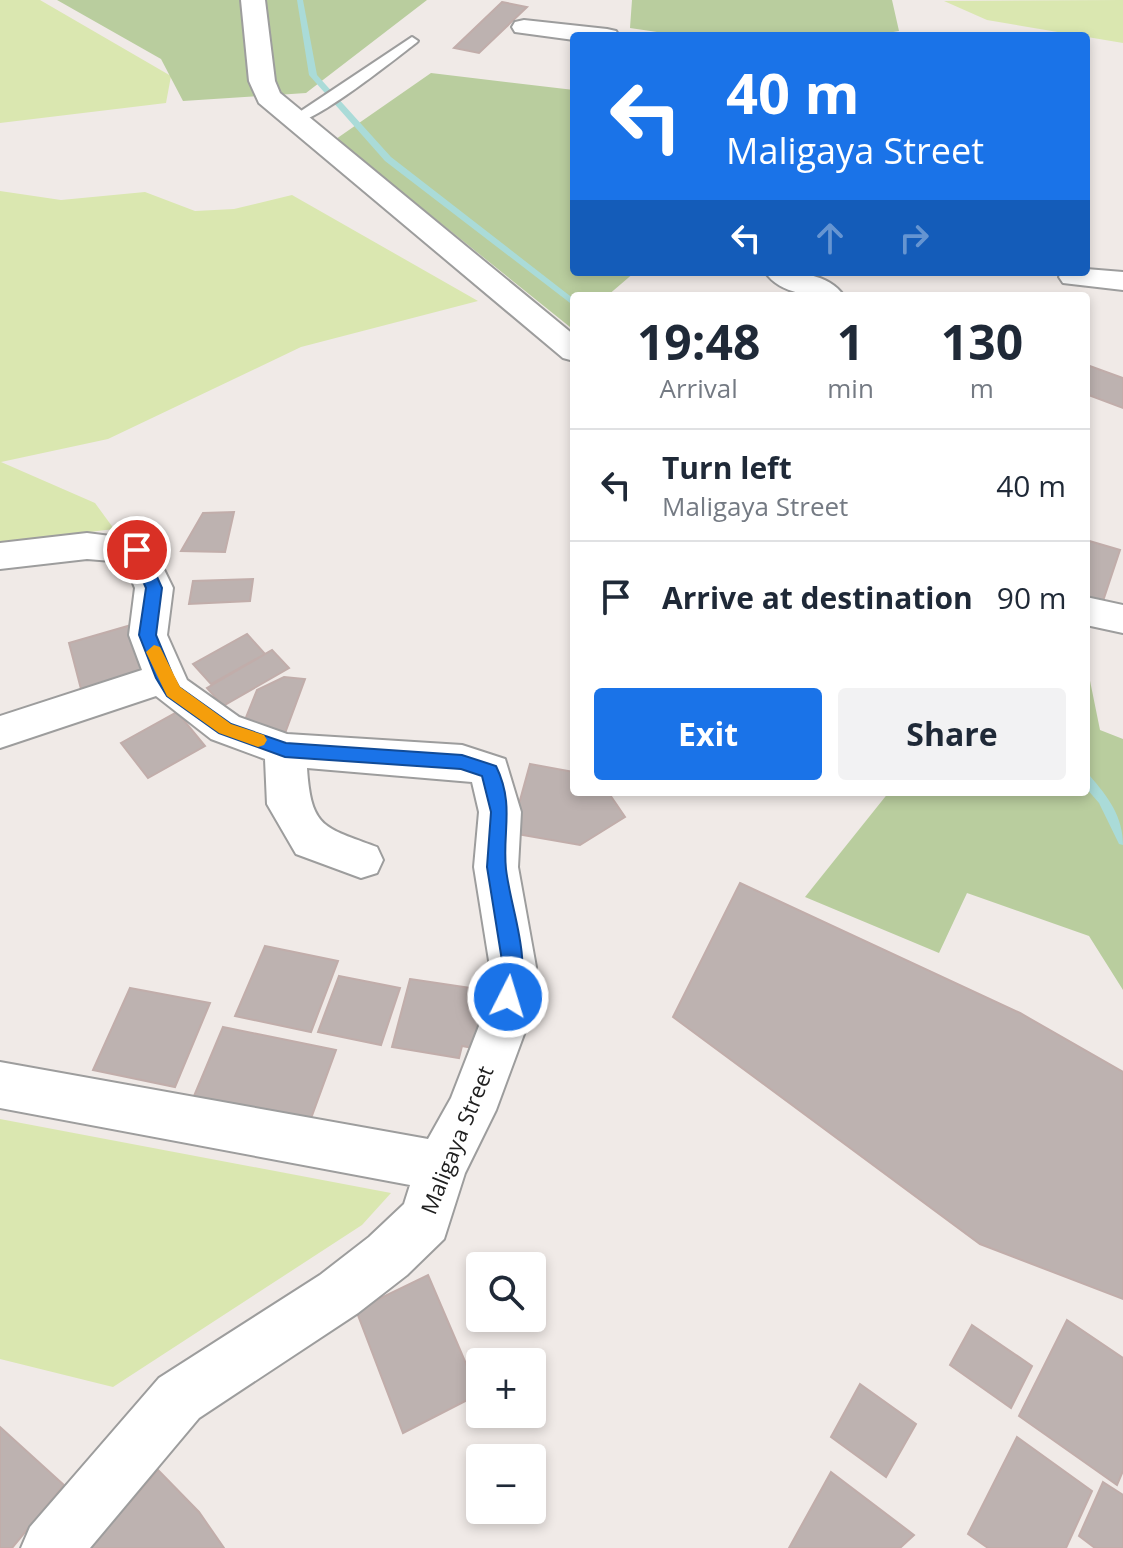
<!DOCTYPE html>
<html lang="en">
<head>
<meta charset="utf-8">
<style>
  :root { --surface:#fff; --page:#f2f2f3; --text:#1f2937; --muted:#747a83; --line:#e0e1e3; --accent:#1a73e8 }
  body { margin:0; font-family:"Open Sans",sans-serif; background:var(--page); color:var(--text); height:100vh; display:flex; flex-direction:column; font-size:30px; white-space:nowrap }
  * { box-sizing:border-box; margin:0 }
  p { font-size:26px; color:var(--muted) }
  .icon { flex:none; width:44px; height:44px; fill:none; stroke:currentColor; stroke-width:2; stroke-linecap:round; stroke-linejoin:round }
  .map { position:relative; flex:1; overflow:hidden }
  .sheet { position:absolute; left:570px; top:292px; width:520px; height:504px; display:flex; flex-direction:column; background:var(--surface); border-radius:8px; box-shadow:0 4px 12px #0003 }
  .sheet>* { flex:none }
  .guide { position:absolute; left:570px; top:32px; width:520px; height:244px; border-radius:8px; box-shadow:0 4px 12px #0003; background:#1a73e8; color:#fff; overflow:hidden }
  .fabs { position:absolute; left:466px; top:1252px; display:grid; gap:16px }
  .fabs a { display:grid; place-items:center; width:80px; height:80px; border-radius:8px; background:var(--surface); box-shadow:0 4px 12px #0003; font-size:40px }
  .pin { position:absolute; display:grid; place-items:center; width:68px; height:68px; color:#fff; margin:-34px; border:4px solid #fff; border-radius:50%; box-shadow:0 2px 8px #0007 }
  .me { position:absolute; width:88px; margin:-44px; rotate:5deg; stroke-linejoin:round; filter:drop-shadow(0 0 6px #0008) }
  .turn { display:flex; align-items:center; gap:28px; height:168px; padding:0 24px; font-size:36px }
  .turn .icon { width:104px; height:104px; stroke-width:2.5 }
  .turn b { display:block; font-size:56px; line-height:68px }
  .lanes { display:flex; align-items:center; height:76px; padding:0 24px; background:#0003; justify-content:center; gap:40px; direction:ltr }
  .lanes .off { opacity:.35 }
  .eta { display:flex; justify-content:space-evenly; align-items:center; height:136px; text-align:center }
  .eta b { font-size:48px; font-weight:700; line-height:56px }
  .action { display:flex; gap:16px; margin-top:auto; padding:16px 24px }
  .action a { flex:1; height:92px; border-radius:8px; background:var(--accent); color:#fff; font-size:32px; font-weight:700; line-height:92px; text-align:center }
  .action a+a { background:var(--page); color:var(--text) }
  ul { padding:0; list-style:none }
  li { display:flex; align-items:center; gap:24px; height:112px; padding:0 24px; border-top:2px solid var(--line) }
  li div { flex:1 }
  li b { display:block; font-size:30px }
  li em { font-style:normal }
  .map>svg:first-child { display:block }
  .grass { fill:#dae7b0 }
  .forest { fill:#b9cd9e }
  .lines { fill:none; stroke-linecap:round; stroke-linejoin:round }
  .stream { fill:#aadbd8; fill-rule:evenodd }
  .building { fill:#bdb2b0; stroke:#c1adaa; stroke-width:2 }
  .service-casing { stroke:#9d9d9d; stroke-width:4 }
  .minor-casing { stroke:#9d9d9d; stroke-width:4 }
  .service { fill:#fff; fill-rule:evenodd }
  .minor { fill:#fff; fill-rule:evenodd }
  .route { fill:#1a73e8; stroke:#114b97; stroke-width:2 }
  .slow { fill:#f59e0b }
  .labels { text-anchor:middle; stroke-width:6; stroke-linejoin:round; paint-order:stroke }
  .street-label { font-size:22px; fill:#202020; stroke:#fff }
</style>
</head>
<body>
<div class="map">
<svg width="1123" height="1548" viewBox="0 0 1123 1548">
  <rect width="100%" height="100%" fill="#f0eae7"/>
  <path class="grass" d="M0 0H40L171 76 166 103 0 123Z
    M1123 0V43L987 20 944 1Z
    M0 191 61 200 145 192 195 211 234 209 292 195 478 301 301 347 108 439 1 462 95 503 114 529 0 543Z
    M0 1119 391 1193 362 1225 113 1387 0 1359Z"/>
  <path class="forest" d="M57 0H427L306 93 183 101 161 59Z
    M632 0H892L899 31 870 36H684L630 28Z
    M431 73 574 90V272H635L607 296H574V324L570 327 336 139Z
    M1086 661 1100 730 1123 739V990L1089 936 967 893 939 953 805 897 889 792H1086Z"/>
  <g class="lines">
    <path class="stream" d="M297 0H303L317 75 391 157 574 299V306L385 161 309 75Z
      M1086 774 1090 776C1108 797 1123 816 1123 845L1119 844 1099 803 1086 788Z"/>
  </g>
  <path class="building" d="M502 2 527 7 479 53 454 48Z
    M1087 365 1123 378V408L1086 394Z
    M234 512 225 552 181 551 203 513Z
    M1086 540 1120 550 1102 604 1086 599Z
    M253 579 250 601 189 604 193 581Z
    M138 623 152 668 81 689 69 643Z
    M247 634 265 654 211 684 193 664Z
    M272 650 289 668 223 706 207 688Z
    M284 677 305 679 284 736 241 730 257 690Z
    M177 712 205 746 148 778 121 743Z
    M530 764 574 772V792H608L625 817 580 845 511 833Z
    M740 883 1020 1013 1123 1072V1299L980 1244 673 1017Z
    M265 946 338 961 311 1032 235 1016Z
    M339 976 400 988 381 1045 318 1032Z
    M410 979 498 992 484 1050 462 1046 459 1058 392 1047Z
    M130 988 210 1003 175 1087 93 1070Z
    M223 1027 336 1050 310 1121 194 1096Z
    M428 1275 479 1394 403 1433 356 1310Z
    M1067 1320 1123 1358V1471L1117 1485 1019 1416Z
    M972 1325 1032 1366 1011 1408 950 1365Z
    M860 1384 916 1424 886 1477 831 1437Z
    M0 1427 64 1485 12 1548H0Z
    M1017 1437 1092 1491 1066 1548H988L968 1534Z
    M158 1470 199 1512 224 1548H90Z
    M831 1472 914 1535 900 1548H789Z
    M1103 1482 1123 1495V1548H1095L1079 1536Z"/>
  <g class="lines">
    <defs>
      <path id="service" d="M412 37 418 41 416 43C395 59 313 125 292 123V117Z"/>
      <path id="minor" d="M241 0H265L275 81 280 93 574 335V361L563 358 259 103 249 81Z
        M524 20 607 29 616 31 619 36H574V40L515 32 512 27 515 22Z
        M1086 269 1123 272V290L1063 283 1059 277 1062 272H1086Z
        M765 272C791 272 827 271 844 296 818 296 782 297 765 272Z
        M87 533 150 541 173 588 167 635 187 680 239 717 287 734 462 745 505 759 521 812 518 867 536 967 527 1026 496 1110 465 1173 444 1239 407 1275 358 1313 199 1418 90 1548H21L30 1527 159 1378 320 1275 369 1237 404 1204 410 1185 0 1108V1062L428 1139 451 1098 479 1026 490 967 474 867 479 812 472 782 307 768C311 829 324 827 377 847L383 860 377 873 361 878 296 854 267 804 265 759 211 739 156 696 0 748V716L142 670 129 635 135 588 124 562 87 559 0 569V543Z
        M1086 597 1123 605V633L1086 625Z"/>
    </defs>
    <use href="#service" class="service-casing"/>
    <use href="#minor" class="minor-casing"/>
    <use href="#service" class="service"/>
    <use href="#minor" class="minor"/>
  </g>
  <path class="route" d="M137 544 145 550 162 588 156 635 173 676 179 687 231 724 286 743 462 755 496 766C515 805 502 832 506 869 511 912 534 962 515 1003L508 1006 501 1003 498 997 503 967 487 867 491 812 482 776 461 769 285 757 219 733 167 696 156 678 139 635 146 588 129 550Z"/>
  <path class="slow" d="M154 645 160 647 180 687 231 724 264 735 267 740 264 745 258 747 219 733 167 696 146 652Z"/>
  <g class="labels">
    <g class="street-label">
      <text transform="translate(457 1140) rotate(-68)" y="8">Maligaya Street</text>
    </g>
  </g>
</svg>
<div class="fabs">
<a><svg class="icon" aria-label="search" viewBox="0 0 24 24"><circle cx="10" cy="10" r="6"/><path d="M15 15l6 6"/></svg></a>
<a>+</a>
<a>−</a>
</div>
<div class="pin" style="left:137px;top:550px;background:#d93025"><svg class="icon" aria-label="arrive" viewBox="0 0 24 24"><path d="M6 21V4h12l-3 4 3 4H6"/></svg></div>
<svg class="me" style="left:508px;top:997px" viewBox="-20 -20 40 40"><circle r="17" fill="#1a73e8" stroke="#fff" stroke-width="3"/><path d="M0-11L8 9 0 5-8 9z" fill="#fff"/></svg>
<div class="guide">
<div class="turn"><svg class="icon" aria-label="left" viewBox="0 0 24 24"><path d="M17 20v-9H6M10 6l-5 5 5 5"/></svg><div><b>40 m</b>Maligaya Street</div></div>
<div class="lanes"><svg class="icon" aria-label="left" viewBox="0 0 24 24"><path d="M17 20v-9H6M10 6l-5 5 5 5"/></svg><svg class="icon off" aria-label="ahead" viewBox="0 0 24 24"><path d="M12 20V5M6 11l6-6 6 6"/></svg><svg class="icon off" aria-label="right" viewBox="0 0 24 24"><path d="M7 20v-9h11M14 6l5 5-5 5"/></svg></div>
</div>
<section class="sheet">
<div class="eta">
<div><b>19:48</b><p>Arrival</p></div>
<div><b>1</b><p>min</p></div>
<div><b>130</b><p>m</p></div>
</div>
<ul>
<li><svg class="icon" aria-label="left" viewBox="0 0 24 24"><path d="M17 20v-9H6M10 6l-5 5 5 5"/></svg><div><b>Turn left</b><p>Maligaya Street</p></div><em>40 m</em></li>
<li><svg class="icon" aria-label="arrive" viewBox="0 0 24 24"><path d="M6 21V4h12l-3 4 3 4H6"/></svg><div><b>Arrive at destination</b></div><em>90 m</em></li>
</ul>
<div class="action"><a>Exit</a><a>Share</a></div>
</section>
</div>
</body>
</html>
